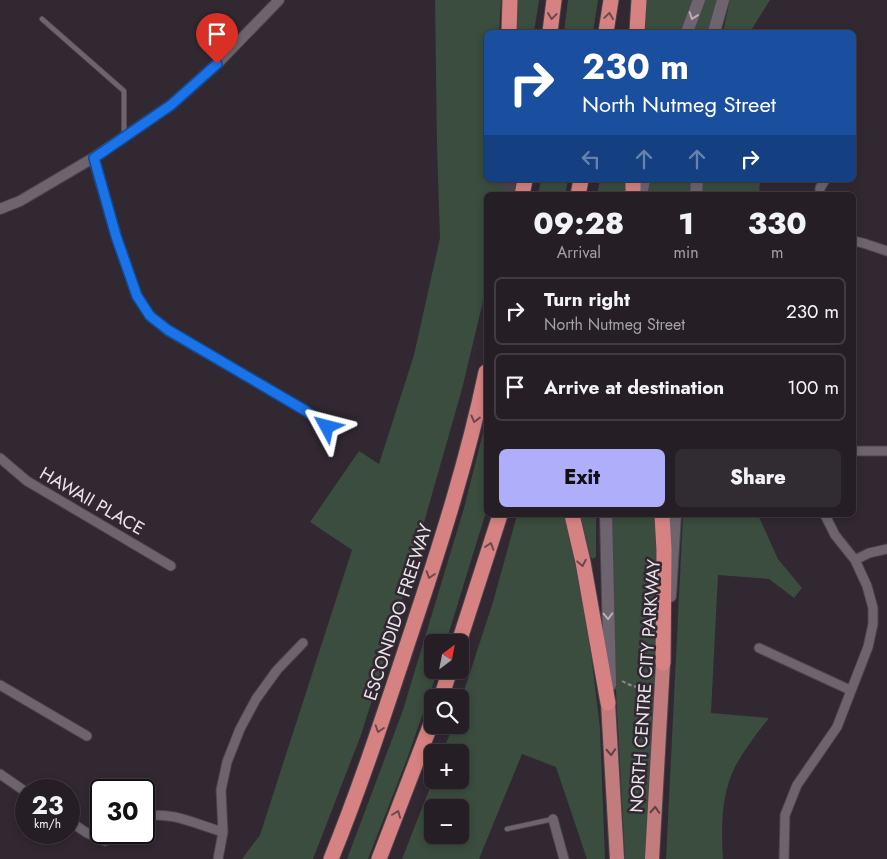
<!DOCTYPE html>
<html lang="en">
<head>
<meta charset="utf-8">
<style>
  :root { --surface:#251e25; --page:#312b32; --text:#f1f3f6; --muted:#a3a2a7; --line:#423c42; --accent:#afaefa }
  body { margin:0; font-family:Jost,sans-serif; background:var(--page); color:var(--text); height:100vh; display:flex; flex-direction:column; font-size:19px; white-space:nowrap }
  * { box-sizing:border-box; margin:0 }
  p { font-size:16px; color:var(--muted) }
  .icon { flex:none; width:28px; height:28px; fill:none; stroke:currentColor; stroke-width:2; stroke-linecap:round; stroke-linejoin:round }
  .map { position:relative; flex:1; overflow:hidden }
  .drawer { position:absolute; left:484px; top:192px; width:372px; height:325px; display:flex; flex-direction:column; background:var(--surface); border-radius:8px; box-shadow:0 2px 8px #0003,0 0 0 1px var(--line) }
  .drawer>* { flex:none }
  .guide { position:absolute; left:484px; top:30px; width:372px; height:152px; border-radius:8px; box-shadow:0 2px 8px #0003,0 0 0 1px var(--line); background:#1a4fa0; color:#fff; overflow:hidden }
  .needle { width:32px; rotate:32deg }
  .tools { position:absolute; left:424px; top:634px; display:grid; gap:10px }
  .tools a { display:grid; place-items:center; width:45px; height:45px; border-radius:8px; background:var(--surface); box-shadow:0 2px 8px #0003,0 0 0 1px var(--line); font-size:25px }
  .speed { position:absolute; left:15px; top:779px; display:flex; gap:10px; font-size:25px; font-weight:700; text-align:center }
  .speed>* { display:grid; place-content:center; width:65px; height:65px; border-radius:50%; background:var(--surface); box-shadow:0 2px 8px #0003,0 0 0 1px var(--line); line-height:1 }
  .speed small { font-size:12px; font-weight:400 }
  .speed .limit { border:2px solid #111; border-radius:8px; background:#fff; color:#111 }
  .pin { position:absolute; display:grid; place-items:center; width:42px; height:42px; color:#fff; margin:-51px -21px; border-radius:50% 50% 50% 0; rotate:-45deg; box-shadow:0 0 5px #0007 }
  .pin .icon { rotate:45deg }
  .me { position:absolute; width:55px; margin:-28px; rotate:308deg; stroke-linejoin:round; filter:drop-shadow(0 0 4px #0008) }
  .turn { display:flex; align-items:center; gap:18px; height:105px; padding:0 15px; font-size:22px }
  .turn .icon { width:65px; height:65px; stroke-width:2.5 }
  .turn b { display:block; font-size:35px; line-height:42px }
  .lanes { display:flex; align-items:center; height:48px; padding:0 15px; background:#0003; justify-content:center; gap:25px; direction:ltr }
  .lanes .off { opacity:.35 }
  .eta { display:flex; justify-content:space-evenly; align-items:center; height:85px; text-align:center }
  .eta b { font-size:30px; font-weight:800; line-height:35px }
  .button { display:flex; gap:10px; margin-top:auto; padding:10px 15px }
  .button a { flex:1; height:58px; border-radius:8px; background:var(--accent); color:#111; font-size:20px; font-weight:800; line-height:58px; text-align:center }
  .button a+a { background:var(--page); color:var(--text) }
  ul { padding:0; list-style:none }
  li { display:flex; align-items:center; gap:15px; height:68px; margin:0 10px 8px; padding:0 5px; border:2px solid var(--line); border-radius:8px }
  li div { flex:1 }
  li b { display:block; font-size:19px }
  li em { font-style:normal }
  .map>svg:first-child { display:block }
  .green { fill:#3a4d3e; fill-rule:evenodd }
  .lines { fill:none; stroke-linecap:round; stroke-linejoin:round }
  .motorway-tunnel { stroke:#4d444d; stroke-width:15; stroke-dasharray:15 8; stroke-linecap:butt }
  .service-casing { stroke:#4b444b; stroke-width:6 }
  .minor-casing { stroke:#4b444b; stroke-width:11 }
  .tertiary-casing { stroke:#4b444b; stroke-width:12 }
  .secondary-casing { stroke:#4b444b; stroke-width:14 }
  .trunk-casing { stroke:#4b444b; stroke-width:16 }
  .motorway-casing { stroke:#4b444b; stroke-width:17 }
  .path { stroke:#908890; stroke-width:2; stroke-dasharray:4 2.5; stroke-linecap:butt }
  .service { stroke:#6e646e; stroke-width:4.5 }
  .minor { stroke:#6e646e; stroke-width:9 }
  .tertiary { stroke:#6e646e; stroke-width:10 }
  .secondary { stroke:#6e646e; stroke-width:12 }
  .trunk { stroke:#c27c7e; stroke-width:14 }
  .motorway { stroke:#d78282; stroke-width:15 }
  .oneway { stroke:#6b484d }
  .oneway2 { stroke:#b9b1b9 }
  .oneway3 { stroke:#5c4148 }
  .route-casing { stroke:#114b97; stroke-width:12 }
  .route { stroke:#1a73e8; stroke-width:9 }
  .labels { text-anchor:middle; stroke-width:5; stroke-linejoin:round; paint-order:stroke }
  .street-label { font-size:18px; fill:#ebe5eb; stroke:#312831 }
</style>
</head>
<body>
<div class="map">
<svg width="887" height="859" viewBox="0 0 887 859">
  <rect width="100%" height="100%" fill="#312831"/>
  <path class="green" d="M435 0H501L499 32H486V180H509L506 195H486V285L484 297 462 389 390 642 361 735 313 859H242L260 835 352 550 310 522 359 451 379 464 414 355 440 238 437 146Z
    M514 0H539L534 32H514Z
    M568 0H598L593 32H564Z
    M646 0H693L681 32H644Z
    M705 0H716L709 32H692Z
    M730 0H770L750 32H723Z
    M541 180H568L565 195H538Z
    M600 180H640L636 195H597Z
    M649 180H692L691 195H646Z
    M701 180H760L759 195H700Z
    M486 421V512L446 642H432V670H438L436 676 407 759 368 859H347L403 710 464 508Z
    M517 515H565L583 601 592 662 600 728 605 859H587L556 767 522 754 479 859H402L433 780H460V752H443L453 725H460V703L493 602ZM432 808H460V835H432Z
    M579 515H596V557L593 559 589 556Z
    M611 515H656C662 630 652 745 645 859H625L613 634Z
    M683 515H758L778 559 802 588 794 598 769 579 718 575 711 713 769 718C757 733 744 750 735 767 721 794 721 829 723 859H666Z"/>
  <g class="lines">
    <path class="motorway-tunnel" d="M511 180 512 195"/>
    <defs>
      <path id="service" d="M42 19 124 91V135
        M507 829 553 819"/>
      <path id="minor" d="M93 158 116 236 137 296 150 316 168 331 306 411 327 427
        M820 195V188L825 180
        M854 241 863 243 887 251
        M854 451H887
        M0 458 27 481 171 566
        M855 560 869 553 887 549
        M759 648 850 690
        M0 685 87 736
        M0 774 26 792
        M144 817C170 810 198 825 223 832
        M553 819 564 859
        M69 821 87 833 105 841
        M218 859 223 832 221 790 227 762 240 729 256 699 277 670 303 643
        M784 859 785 815 797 785 837 727 868 647 873 624V608L867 586 855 560 835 535 825 515"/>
      <path id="tertiary" d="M0 209 20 201 93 158 171 105 217 64 279 0"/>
      <path id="secondary" d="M687 32 699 0
        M714 32 723 0
        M641 195 644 180
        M696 195 697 180
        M606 515 610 685
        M670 596 675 515"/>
      <path id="trunk" d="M608 703 617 859
        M652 859 663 663"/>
      <path id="motorway" d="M509 32 510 0
        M550 32 554 0
        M606 32 611 0
        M637 32 639 0
        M633 180V195
        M522 195 525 180
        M578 195 581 180
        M572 515 583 562 608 703
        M662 515 664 550 663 663
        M459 642 500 515
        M441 698 450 670
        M331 859C362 783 387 705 413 627 441 543 468 458 486 372
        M379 859 432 721"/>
    </defs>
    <use href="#service" class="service-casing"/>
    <use href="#minor" class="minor-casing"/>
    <use href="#tertiary" class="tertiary-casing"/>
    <use href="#secondary" class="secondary-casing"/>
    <use href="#trunk" class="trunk-casing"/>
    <use href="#motorway" class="motorway-casing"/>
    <path class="path" d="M622 681C631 686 640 690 650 684"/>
    <use href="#service" class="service"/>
    <use href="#minor" class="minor"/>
    <use href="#tertiary" class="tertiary"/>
    <use href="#secondary" class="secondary"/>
    <use href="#trunk" class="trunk"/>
    <use href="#motorway" class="motorway"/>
  </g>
  <defs><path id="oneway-chevron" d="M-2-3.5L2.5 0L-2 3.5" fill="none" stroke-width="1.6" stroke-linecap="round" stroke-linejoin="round" transform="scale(1.25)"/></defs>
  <g class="oneway">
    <use href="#oneway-chevron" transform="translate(552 16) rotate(97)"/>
    <use href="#oneway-chevron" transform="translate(609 16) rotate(-82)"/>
    <use href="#oneway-chevron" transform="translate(475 419) rotate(104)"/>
    <use href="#oneway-chevron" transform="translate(490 546) rotate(-72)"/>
    <use href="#oneway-chevron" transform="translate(582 563) rotate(79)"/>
    <use href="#oneway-chevron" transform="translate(430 575) rotate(108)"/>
    <use href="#oneway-chevron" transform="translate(379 729) rotate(108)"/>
    <use href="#oneway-chevron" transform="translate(397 814) rotate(-69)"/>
  </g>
  <g class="oneway2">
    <use href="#oneway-chevron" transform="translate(693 16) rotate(109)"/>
    <use href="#oneway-chevron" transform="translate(608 616) rotate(88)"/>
  </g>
  <g class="oneway3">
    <use href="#oneway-chevron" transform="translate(611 752) rotate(87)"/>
    <use href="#oneway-chevron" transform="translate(655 810) rotate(-87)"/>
  </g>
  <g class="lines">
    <defs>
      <path id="route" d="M217 64 171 105 94 158 116 236 137 296 150 316 168 330 306 411 327 427"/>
    </defs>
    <use href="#route" class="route-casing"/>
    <use href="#route" class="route"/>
  </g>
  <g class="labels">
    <g class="street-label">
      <text transform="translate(92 501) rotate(30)" y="6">HAWAII PLACE</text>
      <text transform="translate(398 612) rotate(-72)" y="6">ESCONDIDO FREEWAY</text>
      <text transform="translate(645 686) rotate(-86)" y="6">NORTH CENTRE CITY PARKWAY</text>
    </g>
  </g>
</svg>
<div class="tools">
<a><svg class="needle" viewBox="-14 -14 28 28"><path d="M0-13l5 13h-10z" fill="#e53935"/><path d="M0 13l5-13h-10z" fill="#a3a2a7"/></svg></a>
<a><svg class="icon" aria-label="search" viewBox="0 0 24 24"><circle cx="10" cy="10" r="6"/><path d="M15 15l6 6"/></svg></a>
<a>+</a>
<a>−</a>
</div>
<div class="speed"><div>23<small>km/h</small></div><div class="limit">30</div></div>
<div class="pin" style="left:217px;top:64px;background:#d93025"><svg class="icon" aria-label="arrive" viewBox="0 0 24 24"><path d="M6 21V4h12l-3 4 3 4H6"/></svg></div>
<svg class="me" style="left:327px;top:427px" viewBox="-20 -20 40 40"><path d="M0-17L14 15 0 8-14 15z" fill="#1a73e8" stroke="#fff" stroke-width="4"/></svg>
<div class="guide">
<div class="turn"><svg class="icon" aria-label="right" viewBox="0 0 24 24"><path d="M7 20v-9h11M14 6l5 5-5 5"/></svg><div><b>230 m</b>North Nutmeg Street</div></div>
<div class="lanes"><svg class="icon off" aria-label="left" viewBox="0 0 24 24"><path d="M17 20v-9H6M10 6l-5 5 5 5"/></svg><svg class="icon off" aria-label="ahead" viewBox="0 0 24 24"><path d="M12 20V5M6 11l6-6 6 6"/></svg><svg class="icon off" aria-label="ahead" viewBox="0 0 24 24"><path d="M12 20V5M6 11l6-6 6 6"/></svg><svg class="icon" aria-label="right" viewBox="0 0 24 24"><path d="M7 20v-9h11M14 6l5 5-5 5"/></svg></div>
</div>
<section class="drawer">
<div class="eta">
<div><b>09:28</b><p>Arrival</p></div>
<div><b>1</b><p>min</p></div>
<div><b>330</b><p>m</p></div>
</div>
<ul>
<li><svg class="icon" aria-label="right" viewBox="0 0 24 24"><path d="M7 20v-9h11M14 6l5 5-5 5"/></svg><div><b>Turn right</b><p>North Nutmeg Street</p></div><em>230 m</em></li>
<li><svg class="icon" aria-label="arrive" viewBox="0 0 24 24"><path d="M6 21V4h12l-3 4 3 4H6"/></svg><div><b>Arrive at destination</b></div><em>100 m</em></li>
</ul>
<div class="button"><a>Exit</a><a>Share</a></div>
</section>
</div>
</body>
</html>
